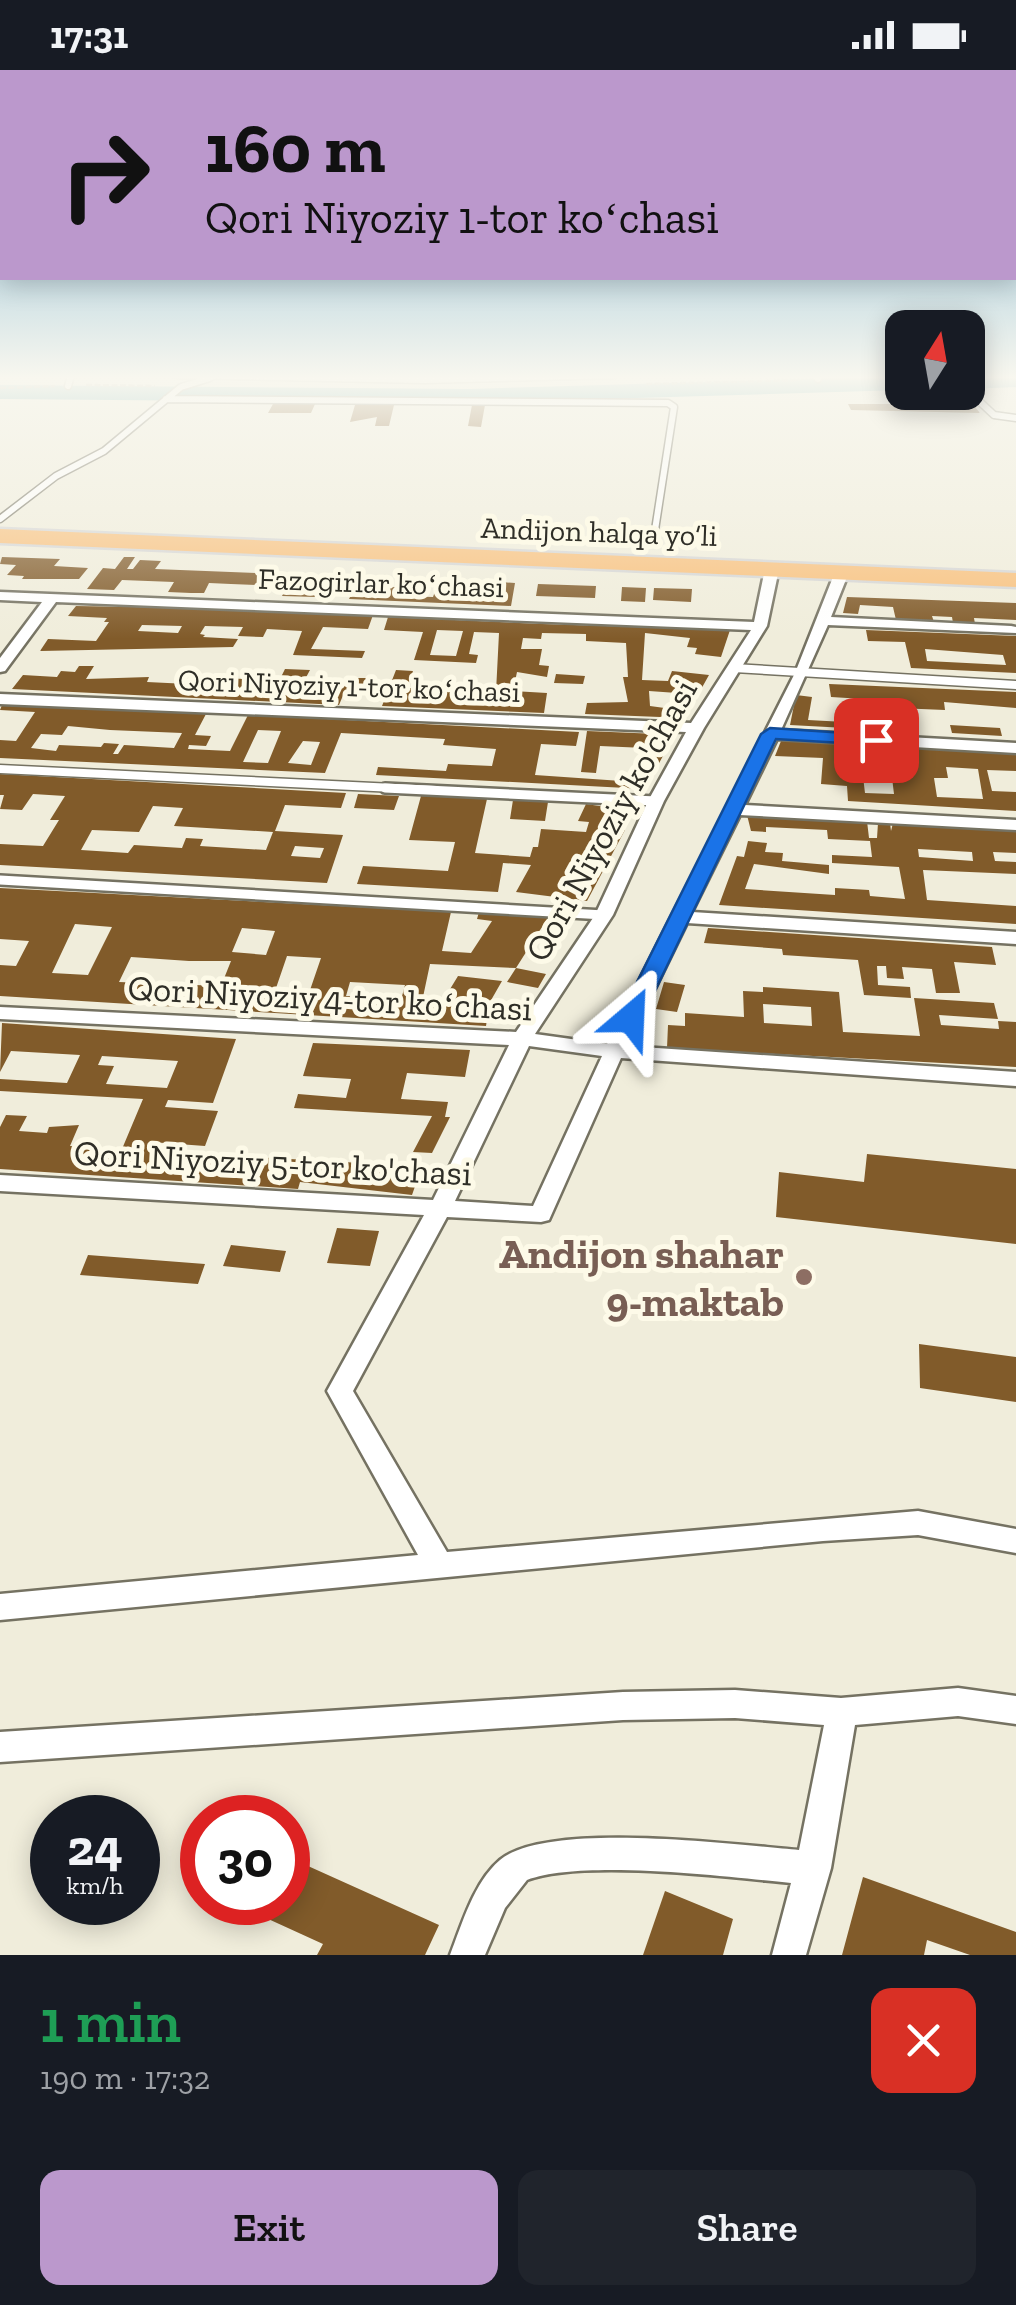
<!DOCTYPE html>
<html lang="en">
<head>
<meta charset="utf-8">
<style>
  :root { --surface:#171b24; --page:#20242c; --text:#f1f3f6; --muted:#9ea1a6; --accent:#bb98cc }
  body { margin:0; font-family:"Zilla Slab",serif; background:var(--page); color:var(--text); height:100vh; display:flex; flex-direction:column; font-size:38px; white-space:nowrap }
  * { box-sizing:border-box; margin:0 }
  p { font-size:32px; color:var(--muted) }
  .icon { flex:none; width:55px; height:55px; fill:none; stroke:currentColor; stroke-width:2; stroke-linecap:round; stroke-linejoin:round }
  .map { position:relative; height:1885px; overflow:hidden }
  .panel { display:flex; flex-direction:column; background:var(--surface); flex:1 }
  .panel>* { flex:none }
  .guide { position:absolute; left:0px; top:0px; width:1018px; height:210px; box-shadow:0 5px 25px #0003; background:#bb98cc; color:#111; overflow:hidden }
  .needle { width:65px; rotate:11deg }
  .controls { position:absolute; left:885px; top:240px; display:grid; gap:20px }
  .controls a { display:grid; place-items:center; width:100px; height:100px; border-radius:20px; background:var(--surface); box-shadow:0 5px 25px #0003; font-size:50px }
  .speed { position:absolute; left:30px; top:1725px; display:flex; gap:20px; font-size:50px; font-weight:700; text-align:center }
  .speed>* { display:grid; place-content:center; width:130px; height:130px; border-radius:50%; background:var(--surface); box-shadow:0 5px 25px #0003; line-height:1 }
  .speed small { font-size:25px; font-weight:400 }
  .speed .limit { border:15px solid #d22; background:#fff; color:#111 }
  .pin { position:absolute; display:grid; place-items:center; width:85px; height:85px; color:#fff; margin:-42px; border-radius:20px; box-shadow:0 5px 15px #0006 }
  .me { position:absolute; width:110px; margin:-55px; rotate:26deg; stroke-linejoin:round; filter:drop-shadow(0 0 8px #0008) }
  .turn { display:flex; align-items:center; gap:35px; height:210px; padding:0 40px; font-size:45px }
  .turn .icon { width:130px; height:130px; stroke-width:2.5 }
  .turn b { display:block; font-size:70px; line-height:85px }
  .round { display:grid; place-items:center; flex:none; width:105px; height:105px; border-radius:20px; background:var(--page) }
  .overview { display:flex; align-items:center; justify-content:space-between; height:170px; padding:0 40px }
  h1 { font-size:60px; font-weight:600; line-height:75px; color:#1e9e55 }
  .cta { display:flex; gap:20px; margin-top:auto; padding:20px 40px }
  .cta a { flex:1; height:115px; border-radius:20px; background:var(--accent); color:#111; font-size:40px; font-weight:600; line-height:115px; text-align:center }
  .cta a+a { background:var(--page); color:var(--text) }
  .status { display:flex; justify-content:space-between; align-items:center; height:70px; padding:0 50px; background:var(--surface); direction:ltr }
  .status svg { height:28px; fill:currentColor }
  .map>svg:first-child { display:block }
  .lines { fill:none; stroke-linecap:round; stroke-linejoin:round }
  .river { fill:#4da0a8; fill-rule:evenodd }
  .building { fill:#815b2a; fill-rule:evenodd }
  .service-far2-casing { stroke:#757262; stroke-width:9 }
  .service-far1-casing { stroke:#757262; stroke-width:11 }
  .service-casing { stroke:#757262; stroke-width:14 }
  .minor-casing { stroke:#757262; stroke-width:5 }
  .trunk-casing { stroke:#d5d5d4; stroke-width:5 }
  .path { stroke:#918f83; stroke-width:2.5; stroke-dasharray:6 2.5; stroke-linecap:butt }
  .service-far2 { stroke:#fff; stroke-width:6 }
  .service-far1 { stroke:#fff; stroke-width:8 }
  .service { stroke:#fff; stroke-width:9 }
  .minor { fill:#fff; fill-rule:evenodd }
  .trunk { fill:#f8bf7a; fill-rule:evenodd }
  .route { fill:#1a73e8; stroke:#114b97; stroke-width:2.5 }
  .education-dot { fill:#8d6e63; stroke:#fdfae8; stroke-width:4 }
  .labels { text-anchor:middle; stroke-width:10; stroke-linejoin:round; paint-order:stroke }
  .far-street-label { font-size:30px; fill:#2f2e27; stroke:#fdfae8 }
  .street-label { font-size:35px; fill:#2f2e27; stroke:#fdfae8 }
  .near-education-label { font-size:42px; font-weight:bold; fill:#785e54; stroke:#fdfae8; text-anchor:end }
</style>
</head>
<body>
<div class="status"><b>17:31</b><svg viewBox="0 0 49 12"><path d="M0 12V9h3v3zM5 12V6h3v6zM10 12V3h3v9zM15 12V0h3v12zM26 1h20v11H26zM47 4h2v5h-2z"/></svg></div>
<div class="map">
<svg width="1016" height="1885" viewBox="0 0 1016 1885">
  <rect width="100%" height="100%" fill="#f0eddb"/>
  <g class="lines">
    <path class="river" d="M968 305H1016V317L968 319Z
      M902 306V320L469 333 0 329V315L469 319Z"/>
  </g>
  <path class="building" d="M956 324H964L980 343 851 340 848 334H962Z
    M273 334H315L311 343H268Z
    M355 335H394L389 356H375L377 347 350 352Z
    M472 335H485L481 357 468 356Z
    M2 487 60 489 54 496 88 498 79 509H22L24 506 7 505 16 495 0 494Z
    M124 487H135L127 499H133L140 490 161 491 155 499 381 508 378 516 405 518 402 526 433 527 439 510 483 512 482 529 497 530 500 512 515 513 511 536 349 529 353 521 319 519 316 527 282 526 287 516 231 514 209 513 204 523H191L168 522 174 512 122 510 114 520 87 519 103 498 115 499Z
    M538 514 596 516 595 528 536 526Z
    M622 517 646 518 645 532 621 531Z
    M654 518 692 519 691 532 653 530Z
    M847 527 1016 533V550L974 548 975 554 953 553 952 547 932 546 934 552 896 550 893 537 860 535 858 544 843 543Z
    M76 536 192 538 373 545 368 559 323 557 311 579 365 581 362 588 293 585 302 561 267 559 263 567 238 566 243 557 205 556 200 564 205 565 203 567 238 569 233 577 40 581 48 569 96 571 109 552H104L107 548 68 546ZM142 555 182 556 178 563 138 561Z
    M388 547 543 554 730 560 721 587 695 584 697 578 687 577 690 568 645 563 642 610 668 611 672 601 709 605 685 648 585 644 587 633 628 632 623 607H628L626 573 586 571V564L542 563 541 569 523 568 521 579H542L539 595 549 596 547 607 517 602 513 621 547 623 544 643 382 636 396 600 413 601 407 618H468L466 626 495 628 496 622 499 563 474 562 469 584 478 585 476 593 414 590 423 562 384 560ZM437 560 463 561 456 586 430 585ZM649 621 677 623 672 639 650 636Z
    M866 560 1016 566V603L911 598 905 572 868 571ZM925 579 1003 585 1006 595 927 591Z
    M79 596H94L86 609 149 607 147 612 188 614 193 606 279 611 285 599 310 600 303 613 347 616 350 608H368L363 621 344 623 339 635 12 619 23 605 57 607 61 601 75 602Z
    M556 604 585 606 583 614 554 613Z
    M829 614 1016 622V638L944 632 945 640 897 638 896 631 831 627Z
    M796 625 812 627 808 650 901 655 902 661 790 655Z
    M41 633 206 644 195 665 211 666 206 676 189 675 188 679 230 681 248 645 579 662 576 676 541 674 535 705 636 712 639 706 649 707 645 719 376 705 378 697 446 701 448 694 492 696 496 679 443 675 445 669 341 663 325 703 0 688V670L16 671 35 642 0 640 2 635 39 636ZM68 656 110 660 182 663 174 678 124 675 118 684H113L119 674 104 673 101 677 59 675 56 681 31 678 41 664 62 665ZM258 660 281 661 268 693 243 692ZM303 671 320 672 311 695 288 693Z
    M950 655 1000 658 1002 666 952 663Z
    M587 661 658 664 674 666 658 695 643 692 653 675H645V678L600 676 596 703 581 702Z
    M781 671 1016 684V701L987 700 992 721 1016 722V741L848 731 847 716 821 714 823 688 775 686ZM861 690 890 691 894 724 865 723ZM946 697 978 699 983 729 937 727 934 708H948Z
    M0 704 346 723 341 738 285 735 275 761 343 765 327 813 0 795V774L43 776 59 750H50L65 726 33 724 22 740 0 739 4 725H0ZM153 736 183 738 174 756 273 762 266 780 200 776 203 769 186 768 182 778 134 775 128 783 81 780 92 760 139 762ZM295 776 324 778 320 788 291 786Z
    M358 724 399 726 394 740 354 738Z
    M421 726 487 729 475 783 530 787 533 777H538L541 759 586 762 589 752 578 751 586 734 613 738 603 757 625 760 587 831 516 822 531 795 503 793 498 822 357 814 363 796 448 801 455 772 409 770Z
    M513 730 548 732 545 751 510 749Z
    M747 745 867 751 869 768H877L878 753H890L891 761 893 753 1016 759V783L993 782 995 791 1016 792V804L923 800 927 830 1016 836V854L719 835 737 786 744 787 748 771 767 773 765 782 783 783 782 791 829 795V804L754 794 745 819 835 825V818L869 820 870 826 905 829 899 797 832 793V785L872 787 870 771 828 769 827 760 766 757V762L751 761ZM918 779 972 782 973 791 919 787Z
    M0 818 451 842 442 881 471 883 492 851 477 849 479 842 549 846 516 898 430 894 423 927 444 929 458 906 502 911 490 932 486 956 0 926V895L16 896 29 871 0 869ZM75 854 112 857 88 905 52 903ZM242 858 275 861 266 885 232 882ZM287 886 321 888 309 923 275 921ZM131 887 189 891H231L221 916 119 912ZM350 912 405 915 401 930 346 926Z
    M708 858 992 877 996 895 954 892 960 923H936L932 899 902 897 904 909 887 908 886 896H877L878 915 910 917 911 928 864 925 858 890 783 885 782 879 704 873Z
    M516 898 546 904 538 918 507 912Z
    M664 912 685 915 677 942 656 939Z
    M763 917 839 922 843 962 920 966 914 928 994 933 998 949 939 945 941 955 999 959 998 951 1016 952V997L667 978 668 955 685 956V943L744 947 743 921 763 922ZM763 934 811 937 812 956 764 953Z
    M2 953 236 969 213 1033 168 1030 165 1037 218 1041 205 1076 151 1072 148 1081 361 1093V1097L420 1102 412 1125 300 1112 298 1119 0 1099V1057L6 1045 27 1046 19 1061 47 1063 49 1057 79 1055 70 1076 122 1079 143 1029 0 1021V1009L67 1013 80 985 11 981 0 1002ZM102 986 178 991 167 1018 106 1014 114 996 98 995Z
    M313 973 470 980 465 1007 407 1003 401 1029 448 1032 445 1047H450L432 1083 413 1082 432 1046 294 1038 298 1024 346 1028 351 1009 303 1006Z
    M867 1084 1016 1099V1174L776 1147 779 1102 864 1112Z
    M337 1158 379 1161 370 1196 327 1193Z
    M231 1175 286 1181 280 1202 223 1196Z
    M88 1185 205 1194 198 1214 80 1205Z
    M919 1274 1016 1287V1332L920 1318Z
    M288 1787 439 1855 425 1885H317L323 1874 242 1837 244 1832H288Z
    M863 1807 1016 1862V1885H970L927 1870 924 1885H842Z
    M665 1821 733 1849 723 1885H643Z"/>
  <g class="lines">
    <defs>
      <path id="service-far2" d="M177 305 425 310 615 305
        M815 305 818 309
        M68 316 71 305
        M166 329 668 333 674 337 655 460
        M979 331 994 345 1016 348
        M0 449 56 406 104 381 181 317 210 308"/>
      <path id="service-far1" d="M734 598 1016 615
        M0 699 436 720"/>
      <path id="service" d="M385 718 656 731
        M0 810 604 845"/>
      <path id="minor" d="M772 495 779 499 767 556 704 658 664 731 613 845 535 964 607 974 795 603 835 502 842 498 849 502 831 547 1011 556 1016 557V563L828 555 781 660 1016 673V683L777 669 745 735 1016 750V760L740 745 692 842 1016 862V874L687 853 627 976 1016 1002V1016L621 988 549 1150 541 1152 447 1147 353 1321 447 1482 918 1441 1016 1459V1483L918 1465 823 1471 0 1550V1524L418 1485 327 1321 424 1145 0 1121V1105L433 1130 509 975 0 949V937L516 962 595 845 648 731 686 662 0 634V624L691 653 751 560 56 532 5 601 0 602V588L42 532 0 530V522L754 552 765 499ZM529 976 602 986 533 1136 455 1131Z
        M958 1618 1016 1626V1654L958 1646 855 1655 831 1798 806 1885H772L791 1813C727 1807 584 1789 527 1810L505 1838 485 1885H450C462 1854 474 1812 500 1790 548 1750 736 1775 799 1780L824 1655 735 1648 623 1650 0 1692V1662L623 1622 735 1620 841 1628Z"/>
      <path id="trunk" d="M0 459 1016 503V517L0 473Z"/>
    </defs>
    <use href="#service-far2" class="service-far2-casing"/>
    <use href="#service-far1" class="service-far1-casing"/>
    <use href="#service" class="service-casing"/>
    <use href="#minor" class="minor-casing"/>
    <use href="#trunk" class="trunk-casing"/>
    <path class="path" d="M968 306 999 305
      M831 309 902 307
      M646 314 800 310
      M86 315 155 316
      M0 318 55 316"/>
    <use href="#service-far2" class="service-far2"/>
    <use href="#service-far1" class="service-far1"/>
    <use href="#service" class="service"/>
    <use href="#minor" class="minor"/>
    <use href="#trunk" class="trunk"/>
  </g>
  <linearGradient id="sky" x2="0" y2="1"><stop stop-color="#6aacce"/><stop offset="0.54" stop-color="#f8f7ef"/><stop offset="1" stop-color="#f8f7ef" stop-opacity="0"/></linearGradient>
  <rect width="1016" height="569" fill="url(#sky)"/>
  <path class="route" d="M770 658 876 665 884 670 876 675 776 669 642 948 639 952H623L619 948 761 664Z"/>
  <circle class="education-dot" cx="804" cy="1207" r="10"/>
  <g class="labels">
    <g class="far-street-label">
      <text transform="translate(599 462) rotate(2)" y="10">Andijon halqa yo‘li</text>
      <text transform="translate(381 513) rotate(2)" y="10">Fazogirlar koʻchasi</text>
      <text transform="translate(349 616) rotate(2)" y="10">Qori Niyoziy 1-tor koʻchasi</text>
    </g>
    <g class="street-label">
      <text transform="translate(611 750) rotate(-61)" y="12">Qori Niyoziy ko'chasi</text>
      <text transform="translate(330 928) rotate(3)" y="12">Qori Niyoziy 4-tor koʻchasi</text>
      <text transform="translate(273 1093) rotate(3)" y="12">Qori Niyoziy 5-tor ko'chasi</text>
    </g>
    <g class="near-education-label">
      <text x="784" y="1198">Andijon shahar<tspan x="784" dy="48">9-maktab</tspan></text>
    </g>
  </g>
</svg>
<div class="controls">
<a><svg class="needle" viewBox="-14 -14 28 28"><path d="M0-13l5 13h-10z" fill="#e53935"/><path d="M0 13l5-13h-10z" fill="#9ea1a6"/></svg></a>
</div>
<div class="speed"><div>24<small>km/h</small></div><div class="limit">30</div></div>
<div class="pin" style="left:876px;top:670px;background:#d93025"><svg class="icon" aria-label="arrive" viewBox="0 0 24 24"><path d="M6 21V4h12l-3 4 3 4H6"/></svg></div>
<svg class="me" style="left:631px;top:948px" viewBox="-20 -20 40 40"><path d="M0-17L14 15 0 8-14 15z" fill="#1a73e8" stroke="#fff" stroke-width="4"/></svg>
<div class="guide">
<div class="turn"><svg class="icon" aria-label="right" viewBox="0 0 24 24"><path d="M7 20v-9h11M14 6l5 5-5 5"/></svg><div><b>160 m</b>Qori Niyoziy 1-tor koʻchasi</div></div>
</div>
</div>
<section class="panel">
<div class="overview"><div><h1>1 min</h1><p>190 m · 17:32</p></div><a class="round" style="background:#d93025;color:#fff"><svg class="icon" aria-label="close" viewBox="0 0 24 24"><path d="M6 6l12 12M18 6L6 18"/></svg></a></div>
<div class="cta"><a>Exit</a><a>Share</a></div>
</section>
</body>
</html>
